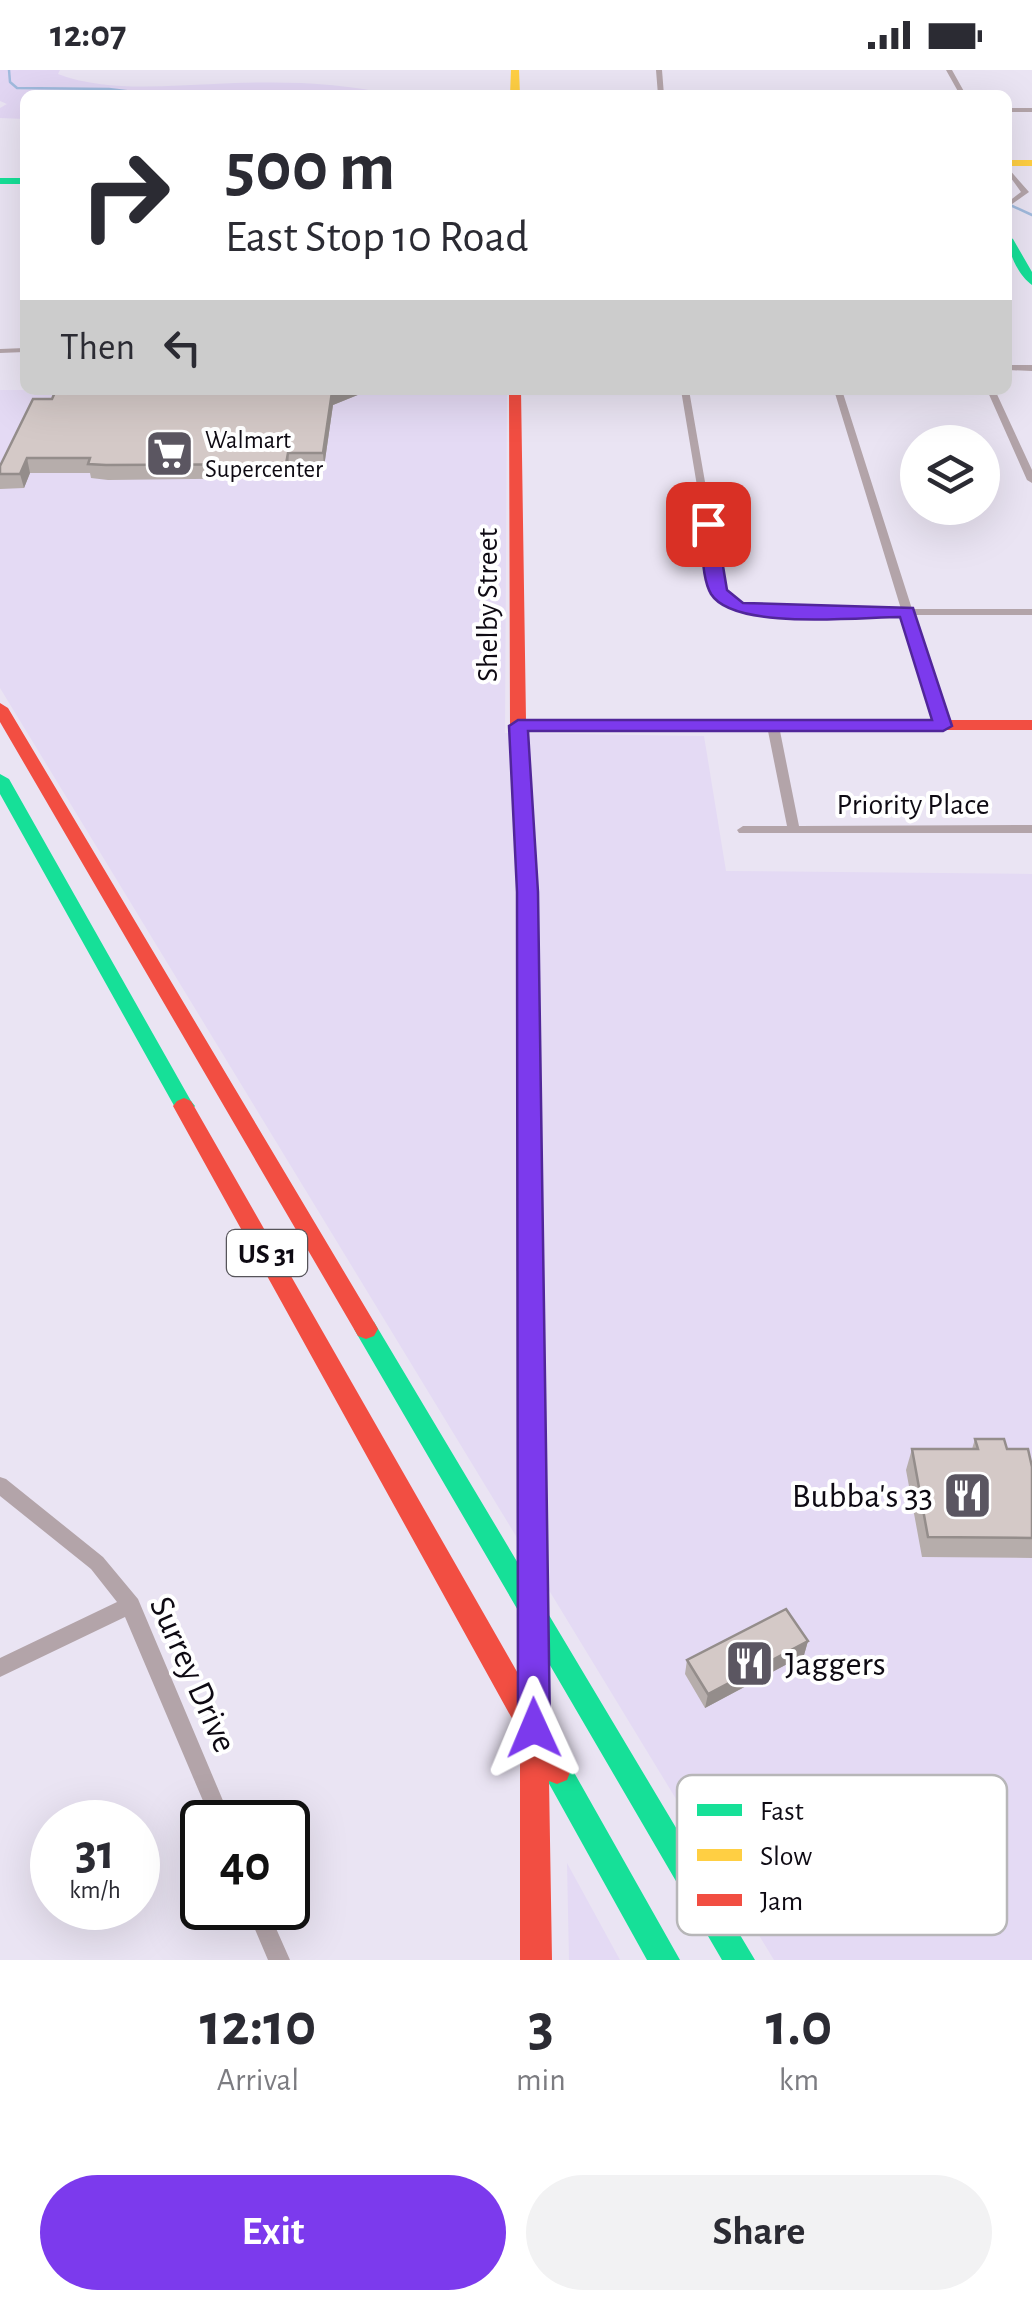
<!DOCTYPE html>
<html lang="en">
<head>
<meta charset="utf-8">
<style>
  :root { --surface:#fff; --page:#f2f2f3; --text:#2b2b33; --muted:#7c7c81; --accent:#7c3aed }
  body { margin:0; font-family:"Alegreya Sans",sans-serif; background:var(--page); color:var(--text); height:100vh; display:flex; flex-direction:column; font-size:38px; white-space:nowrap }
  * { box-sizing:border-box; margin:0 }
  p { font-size:32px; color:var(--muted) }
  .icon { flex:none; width:55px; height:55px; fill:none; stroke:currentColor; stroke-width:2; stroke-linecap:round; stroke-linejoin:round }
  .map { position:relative; height:1890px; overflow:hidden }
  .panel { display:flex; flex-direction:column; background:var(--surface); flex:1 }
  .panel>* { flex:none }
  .guide { position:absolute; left:20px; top:20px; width:992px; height:305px; border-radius:15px; box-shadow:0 10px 40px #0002; background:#fff; color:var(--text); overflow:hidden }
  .fabs { position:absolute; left:900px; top:355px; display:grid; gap:20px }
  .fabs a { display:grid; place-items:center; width:100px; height:100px; border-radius:50%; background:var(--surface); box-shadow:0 10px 40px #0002; font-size:50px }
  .speed { position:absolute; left:30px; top:1730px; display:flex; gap:20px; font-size:50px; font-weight:700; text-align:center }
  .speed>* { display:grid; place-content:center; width:130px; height:130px; border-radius:50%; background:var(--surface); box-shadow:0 10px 40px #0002; line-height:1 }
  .speed small { font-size:25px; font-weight:400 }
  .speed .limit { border:5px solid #111; border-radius:15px; background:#fff; color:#111 }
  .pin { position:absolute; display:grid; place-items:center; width:85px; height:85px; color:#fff; margin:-42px; border-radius:20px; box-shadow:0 5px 15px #0006 }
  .me { position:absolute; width:110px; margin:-55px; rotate:359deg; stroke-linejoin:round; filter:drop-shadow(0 0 8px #0008) }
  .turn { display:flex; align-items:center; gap:35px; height:210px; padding:0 40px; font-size:45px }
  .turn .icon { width:130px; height:130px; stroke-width:2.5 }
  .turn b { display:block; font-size:70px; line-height:85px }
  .then { display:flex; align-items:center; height:95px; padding:0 40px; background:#0003; gap:20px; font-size:38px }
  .eta { display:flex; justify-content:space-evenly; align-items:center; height:170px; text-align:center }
  .eta b { font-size:60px; font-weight:600; line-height:70px }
  .cta { display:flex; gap:20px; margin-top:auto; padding:20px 40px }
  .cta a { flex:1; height:115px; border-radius:60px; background:var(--accent); color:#fff; font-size:40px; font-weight:600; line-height:115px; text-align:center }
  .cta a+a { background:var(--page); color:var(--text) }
  .status { display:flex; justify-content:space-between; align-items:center; height:70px; padding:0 50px; background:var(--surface); direction:ltr }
  .status svg { height:28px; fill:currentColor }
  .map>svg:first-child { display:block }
  .built { fill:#e4daf4 }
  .green { fill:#e2d6f3 }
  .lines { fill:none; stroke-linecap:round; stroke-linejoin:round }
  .stream { stroke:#a0badd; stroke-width:2.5 }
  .street { fill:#b3a4a9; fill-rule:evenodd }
  .fast { fill:#16e098; fill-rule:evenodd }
  .slow { fill:#ffcf43; fill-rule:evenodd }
  .jam { fill:#f24e42; fill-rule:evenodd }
  .wall { fill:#b6adab }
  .shaded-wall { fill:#948d8b }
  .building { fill:#d4c9c7; stroke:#948d8b; stroke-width:2.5 }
  .route { fill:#7c3aed; stroke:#51269a; stroke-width:2.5 }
  .labels { text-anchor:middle; stroke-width:8; stroke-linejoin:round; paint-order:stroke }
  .far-poi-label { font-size:25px; fill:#0e0a13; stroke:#fff; text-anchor:start }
  .shield { fill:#fff; stroke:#56545a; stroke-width:2.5 }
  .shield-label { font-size:28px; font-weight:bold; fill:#0e0a13 }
  .street-label { font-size:30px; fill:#0e0a13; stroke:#fff }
  .near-poi-label { font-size:35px; fill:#0e0a13; stroke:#fff; text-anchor:end }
  .near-street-label { font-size:35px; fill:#0e0a13; stroke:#fff }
  .key { fill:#fff; stroke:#b7b6b8; stroke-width:2.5 }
  .key-label { font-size:28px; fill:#0e0a13 }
</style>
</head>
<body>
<div class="status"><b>12:07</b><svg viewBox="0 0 49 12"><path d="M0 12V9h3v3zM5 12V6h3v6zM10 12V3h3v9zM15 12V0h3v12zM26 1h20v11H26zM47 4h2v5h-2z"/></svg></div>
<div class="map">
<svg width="1032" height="1890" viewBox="0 0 1032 1890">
  <rect width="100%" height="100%" fill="#eae4f3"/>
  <path class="built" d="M0 320H507L505 663 704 666 726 801 1032 804V1890H774L0 618Z
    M567 1793 620 1890H569Z"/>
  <path class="green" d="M0 0H60L58 4C105 22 164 16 214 14 271 11 337 11 393 25H25V49L0 48V38L7 34 0 31Z"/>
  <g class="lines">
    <path class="stream" d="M9 0 10 12 17 18 109 19 158 25
      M1008 134 1032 145"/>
    <path class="street" d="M656 0H662L664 25H658Z
      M946 0H952L966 25H960Z
      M1008 38H1032V42H1008Z
      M1008 98 1029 122 1008 137V132L1021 122 1008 104Z
      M25 278V282L0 283V279Z
      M1032 295V301L1008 300V295Z
      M681 320H689L724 521 734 532 761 539H901L834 320H842L912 539H1032V545H914L949 655 947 657 943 658 937 655 903 545H761L726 536 715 524Z
      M987 320H995L1032 400V413L1027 410Z
      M773 653 779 656 799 756 1032 755V763H739L737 760 743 756H787L767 656Z
      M0 1407 6 1409 103 1487 138 1529 232 1752H212L125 1547 0 1607V1588L117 1532 91 1499 0 1426Z
      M246 1838H267L290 1890H268Z"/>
    <path class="fast" d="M0 108H25V114H0Z
      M1008 166 1013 169 1032 202V215C1019 206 1007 182 1008 166Z
      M0 704 9 709 191 1031 195 1036 191 1041H177L0 724Z
      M366 1249 374 1252 755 1890H722L358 1266 354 1259 358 1252Z
      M557 1686 567 1690 680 1890H647L547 1710 543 1700 547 1690Z"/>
    <path class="slow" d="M511 0H519L520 25H510Z
      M1008 90H1032V96H1008Z
      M530 1024 537 1027 541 1032 548 1566 544 1575 534 1579 524 1575 520 1566 519 1032 523 1027Z"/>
    <path class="jam" d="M509 320H521L526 650H1032V660H527L537 822 541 1032 537 1037H523L519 1032V822L510 655Z
      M0 633 8 638 374 1252 378 1259 374 1266 366 1269 358 1266 0 652Z
      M184 1028 191 1031 520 1607V1566L524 1557 534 1553 544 1557 548 1566 549 1657 571 1700 567 1710 557 1714 549 1711 552 1890H520V1663L173 1036 177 1031Z"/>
  </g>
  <path class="wall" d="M56 320H365V322L333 335 324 397H289L287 408 108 410 91 408 90 403H30L24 418 0 419V396L52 329Z
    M975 1369 1007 1379 1032 1397V1488L922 1487 906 1400 912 1379H972Z
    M808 1571 804 1585 705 1638 685 1604 687 1590Z"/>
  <path class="shaded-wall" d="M337 320H365V322L333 335 324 397 323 383 332 322Z
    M288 383 289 397 287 408 286 394Z
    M27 388 30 403 24 418 20 404Z
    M808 1571 804 1585 705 1638 708 1624Z"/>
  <path class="building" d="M56 320H337L332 322 323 383H288L286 394 106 395 88 394 90 388H27L20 404H0V396L33 329H52Z
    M975 1369H1004L1007 1379H1028L1032 1397V1468L928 1467 912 1379H978Z
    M786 1539 808 1571 708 1624 687 1590Z"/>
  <path class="route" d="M708 450 716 454 727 520 743 533 913 538 952 656 943 661H528L538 822 550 1658 545 1669 534 1674 522 1669 518 1658 517 822 509 656 518 650H932L900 547C860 547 734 561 711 524 701 507 703 474 699 454Z"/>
  <defs>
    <symbol id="supermarket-square" viewBox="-11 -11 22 22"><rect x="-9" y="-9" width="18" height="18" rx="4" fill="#5b5661" stroke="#fff"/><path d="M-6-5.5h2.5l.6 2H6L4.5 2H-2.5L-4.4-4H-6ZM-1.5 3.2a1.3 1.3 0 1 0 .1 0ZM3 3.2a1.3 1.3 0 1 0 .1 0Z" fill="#fff"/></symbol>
    <symbol id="restaurant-square" viewBox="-11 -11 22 22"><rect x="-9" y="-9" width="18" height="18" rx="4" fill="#5b5661" stroke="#fff"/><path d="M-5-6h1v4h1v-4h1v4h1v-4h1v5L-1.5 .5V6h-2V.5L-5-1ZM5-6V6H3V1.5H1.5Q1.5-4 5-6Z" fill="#fff"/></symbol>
  </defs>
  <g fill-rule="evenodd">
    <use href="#supermarket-square" x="142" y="356" width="55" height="55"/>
    <use href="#restaurant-square" x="940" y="1398" width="55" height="55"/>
    <use href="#restaurant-square" x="722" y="1566" width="55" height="55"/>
  </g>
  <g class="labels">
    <g class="far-poi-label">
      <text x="205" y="378">Walmart<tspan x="205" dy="29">Supercenter</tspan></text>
    </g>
    <rect class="shield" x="227" y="1160" width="80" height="46" rx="8"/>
    <g class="shield-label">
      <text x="267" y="1193">US 31</text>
    </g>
    <g class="street-label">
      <text transform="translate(487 535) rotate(-90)" y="10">Shelby Street</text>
      <text x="913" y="744">Priority Place</text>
    </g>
    <g class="near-poi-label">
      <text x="933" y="1437">Bubba's 33</text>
      <text x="785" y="1605" text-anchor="start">Jaggers</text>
    </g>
    <g class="near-street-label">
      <text transform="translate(194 1604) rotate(66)" y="12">Surrey Drive</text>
    </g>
  </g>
  <rect x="677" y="1705" width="330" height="160" rx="15" class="key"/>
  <rect x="697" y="1734" width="45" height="12" fill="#16e098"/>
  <rect x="697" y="1779" width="45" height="12" fill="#ffcf43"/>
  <rect x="697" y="1824" width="45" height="12" fill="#f24e42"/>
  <g class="key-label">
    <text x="760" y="1750">Fast</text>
    <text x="760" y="1795">Slow</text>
    <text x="760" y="1840">Jam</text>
  </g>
</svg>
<div class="fabs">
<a><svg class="icon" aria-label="layers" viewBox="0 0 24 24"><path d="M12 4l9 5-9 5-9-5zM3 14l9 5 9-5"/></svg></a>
</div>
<div class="speed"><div>31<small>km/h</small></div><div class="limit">40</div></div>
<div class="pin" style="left:708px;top:454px;background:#d93025"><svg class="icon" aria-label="arrive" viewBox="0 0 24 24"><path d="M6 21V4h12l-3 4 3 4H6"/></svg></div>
<svg class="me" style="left:534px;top:1658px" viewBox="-20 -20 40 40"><path d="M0-17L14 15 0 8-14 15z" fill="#7c3aed" stroke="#fff" stroke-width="4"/></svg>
<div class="guide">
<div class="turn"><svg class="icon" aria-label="right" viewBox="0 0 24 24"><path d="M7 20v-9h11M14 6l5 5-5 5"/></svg><div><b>500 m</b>East Stop 10 Road</div></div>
<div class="then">Then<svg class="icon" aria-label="left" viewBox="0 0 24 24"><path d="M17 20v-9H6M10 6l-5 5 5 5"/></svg></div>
</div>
</div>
<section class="panel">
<div class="eta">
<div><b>12:10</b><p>Arrival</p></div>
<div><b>3</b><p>min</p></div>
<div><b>1.0</b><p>km</p></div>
</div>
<div class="cta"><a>Exit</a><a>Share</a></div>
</section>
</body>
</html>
